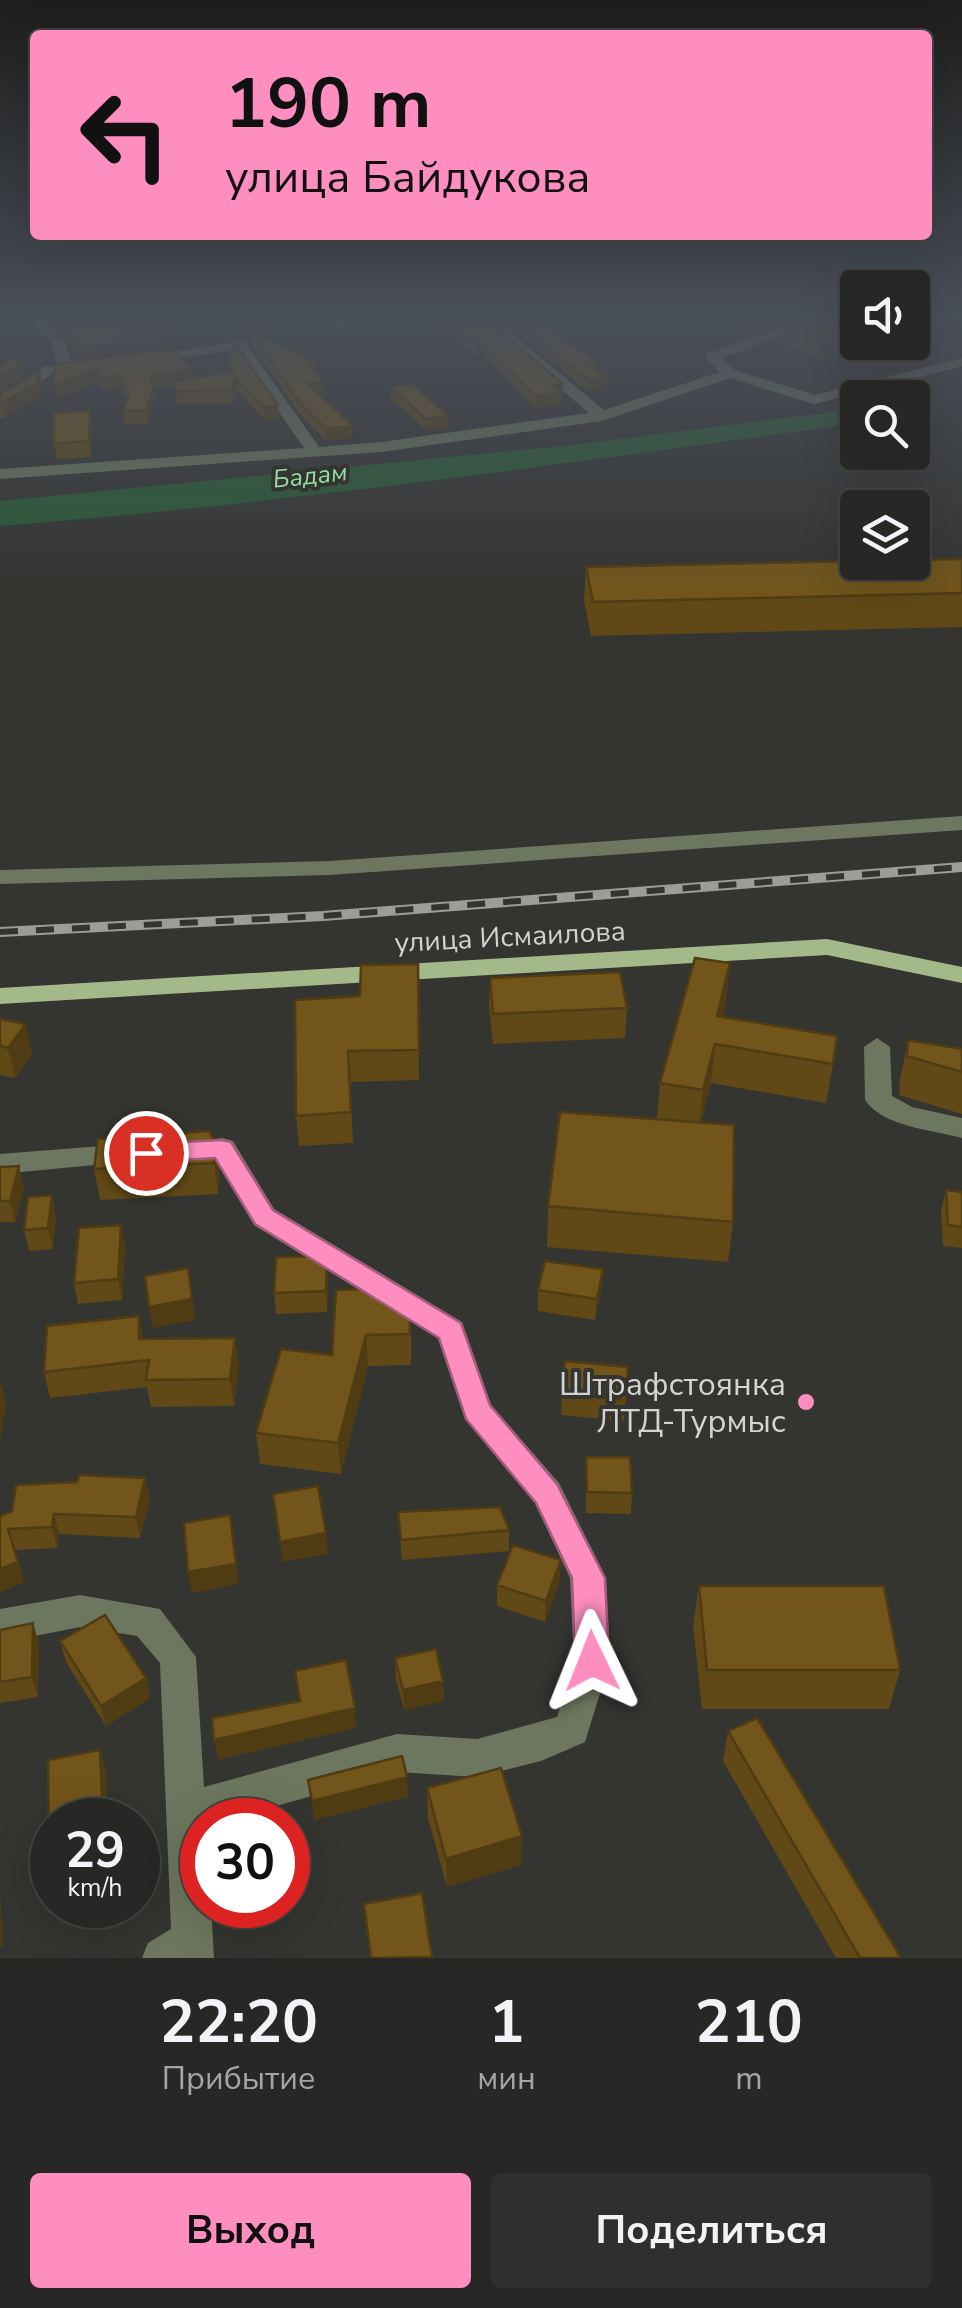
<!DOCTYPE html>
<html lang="ru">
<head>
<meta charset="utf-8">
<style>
  :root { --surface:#272725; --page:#2f2f2d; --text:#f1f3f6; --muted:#a4a5a7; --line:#434442; --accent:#fd8ebf }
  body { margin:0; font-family:"Nunito Sans",sans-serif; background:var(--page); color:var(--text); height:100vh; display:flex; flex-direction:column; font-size:38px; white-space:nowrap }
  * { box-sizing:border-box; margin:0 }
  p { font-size:32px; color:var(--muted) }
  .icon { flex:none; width:55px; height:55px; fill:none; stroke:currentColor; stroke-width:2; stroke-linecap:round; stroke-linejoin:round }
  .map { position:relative; height:1958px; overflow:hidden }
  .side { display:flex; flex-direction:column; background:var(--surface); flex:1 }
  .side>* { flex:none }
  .top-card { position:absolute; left:30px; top:30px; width:902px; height:210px; border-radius:10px; box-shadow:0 10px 40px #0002,0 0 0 2px var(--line); background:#fd8ebf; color:#111; overflow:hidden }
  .buttons { position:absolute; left:840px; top:270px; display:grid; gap:20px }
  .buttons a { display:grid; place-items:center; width:90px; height:90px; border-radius:10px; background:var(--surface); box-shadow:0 10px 40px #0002,0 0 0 2px var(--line); font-size:50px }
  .speed { position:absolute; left:30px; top:1798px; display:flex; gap:20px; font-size:50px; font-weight:700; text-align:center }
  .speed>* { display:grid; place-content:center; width:130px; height:130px; border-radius:50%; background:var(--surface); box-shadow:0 10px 40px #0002,0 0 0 2px var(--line); line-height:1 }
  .speed small { font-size:25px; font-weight:400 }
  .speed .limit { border:15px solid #d22; background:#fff; color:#111 }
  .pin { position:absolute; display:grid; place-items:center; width:85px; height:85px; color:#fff; margin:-42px; border:5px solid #fff; border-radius:50%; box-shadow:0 2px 10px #0007 }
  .me { position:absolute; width:110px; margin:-55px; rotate:358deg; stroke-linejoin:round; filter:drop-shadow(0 0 8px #0008) }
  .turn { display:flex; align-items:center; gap:35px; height:210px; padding:0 30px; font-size:45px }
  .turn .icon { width:130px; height:130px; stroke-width:2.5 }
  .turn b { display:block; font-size:70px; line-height:85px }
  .eta { display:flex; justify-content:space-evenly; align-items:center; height:170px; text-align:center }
  .eta b { font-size:60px; font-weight:700; line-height:70px }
  .action { display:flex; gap:20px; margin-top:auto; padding:20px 30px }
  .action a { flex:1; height:115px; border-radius:10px; background:var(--accent); color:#111; font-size:40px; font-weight:700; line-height:115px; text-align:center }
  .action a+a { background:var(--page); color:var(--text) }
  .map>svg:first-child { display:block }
  .water { fill:#295b34 }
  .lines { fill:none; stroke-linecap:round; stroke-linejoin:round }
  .minor { fill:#6d775f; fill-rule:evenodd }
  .major { fill:#a4b989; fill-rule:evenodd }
  .rail-casing { stroke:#9c9c9b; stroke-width:10 }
  .rail { stroke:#343431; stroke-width:6; stroke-dasharray:18; stroke-linecap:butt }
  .wall { fill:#614917 }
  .shaded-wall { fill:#4f3c13 }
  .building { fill:#71551b; stroke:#4f3c13; stroke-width:2.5 }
  .route { fill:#fd8ebf; stroke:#a45c7c; stroke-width:2.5 }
  .poi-dot { fill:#fd8ebf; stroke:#343431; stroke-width:4 }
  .labels { text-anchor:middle; stroke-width:8; stroke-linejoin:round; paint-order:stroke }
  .far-water-label { font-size:25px; font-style:italic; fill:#93dea1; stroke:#343431 }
  .street-label { font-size:28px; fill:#d3d3d2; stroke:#343431 }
  .near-poi-label { font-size:32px; fill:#d3d3d2; stroke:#343431; text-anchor:end }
</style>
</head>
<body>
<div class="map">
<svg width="962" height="1958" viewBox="0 0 962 1958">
  <rect width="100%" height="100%" fill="#343431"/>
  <path class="water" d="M857 409V423C573 463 287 503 0 526V501L572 445Z"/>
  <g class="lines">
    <path class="minor" d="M25 317H40L65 341 71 363 84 362 91 366 52 374 0 408V396L43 367 57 365 51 342Z
      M353 317H378L337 329 330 325Z
      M476 317H492L604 410 720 372 707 360V354L811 317H831L722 358 735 370 815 395 962 358V366L814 404 730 378 602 421 381 452 0 479V469L304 448 236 350 144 362 137 358 240 341 245 342 319 447 381 442 589 413Z
      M962 816V830L330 875 0 884V870L330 861Z
      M877 1038 890 1047 892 1096 912 1107 962 1118V1138C933 1130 883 1127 865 1100L864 1047Z
      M223 1138 233 1141 274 1209 462 1322 491 1405 559 1483 606 1578 610 1661 585 1742 541 1761 477 1777 397 1772 226 1820H202V1905H211L214 1958H142L148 1943 171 1929 160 1663 137 1636 80 1627 0 1643V1609L80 1595 160 1609 196 1657 204 1787 397 1734 477 1739 557 1717 574 1661 570 1578 535 1503 466 1420 438 1338 254 1225 215 1158H172L168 1151 172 1144Z
      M127 1144 137 1147 141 1154 137 1161 0 1174V1154Z"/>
    <path class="major" d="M827 939 962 967V983L827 955 0 1004V988Z"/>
    <defs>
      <path id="rail" d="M0 932 323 916 962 867"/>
    </defs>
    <use href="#rail" class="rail-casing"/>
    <use href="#rail" class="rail"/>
  </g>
  <path class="wall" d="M56 317H118L129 338H162L163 348 74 359 73 348Z
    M429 317H483L563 384 561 404 536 408 483 356H478Z
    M498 317H538L555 333 596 361V369L605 389 587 391Z
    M745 317H858L815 357 779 341 780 324 759 332 745 325Z
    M252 335 316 364 317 374 323 382 324 393 318 394 353 437 327 441 300 414 252 346Z
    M54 364 191 369 192 378 231 372 230 365 278 405 279 418 265 420 238 391 233 403 177 404 176 385 154 388 155 399 147 424H125L123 411 127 399 122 388 102 390 98 382 56 399Z
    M42 385 38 398 4 418H0V394Z
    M391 387 447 415 448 427 427 430 391 399Z
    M90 411 92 426 91 457 57 459 54 444Z
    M962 559V627L591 636 584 601 586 567Z
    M418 964 419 1080 350 1082 353 1143 299 1146 296 1116Z
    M490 978 627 1008 625 1038 493 1044 489 1007Z
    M726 1002 722 1017 833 1064 826 1103 711 1083 701 1123 733 1222 728 1262 547 1247 548 1206 657 1119 660 1083Z
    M0 1019 32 1054 15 1078 0 1075Z
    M908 1040 962 1049V1114L899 1095 900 1080Z
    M209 1131 219 1172 218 1194 100 1200 94 1169Z
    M0 1167 24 1187 15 1222H0Z
    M946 1190 962 1192V1248L943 1246 941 1211Z
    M56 1216 53 1249 29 1251 24 1230Z
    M121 1225 125 1246 122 1300 78 1304 74 1283Z
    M603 1269 601 1290 595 1320 538 1311V1290Z
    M328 1277 327 1312 276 1314 274 1293Z
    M336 1290 411 1326V1365L368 1366 341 1474 260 1464 256 1433 332 1355Z
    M144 1339 239 1364 234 1406 151 1407 147 1387 50 1398 44 1372Z
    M628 1367 624 1421 561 1415 562 1394Z
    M586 1457 632 1493 631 1514 586 1513Z
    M145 1478 150 1499 140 1538 59 1534 57 1548 15 1550 24 1582 0 1592V1516L12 1511Z
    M398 1512 509 1530V1551L402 1560Z
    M560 1581 545 1622 497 1606V1585Z
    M699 1586 900 1670 889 1709H702L693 1626Z
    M33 1623 39 1644 38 1697 0 1703V1630Z
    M60 1641 146 1678 150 1698 106 1726 66 1662Z
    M395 1658 443 1681 444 1701 404 1710 396 1679Z
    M728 1731 901 1958H836L723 1761Z
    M427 1788 521 1865 447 1887 428 1818Z"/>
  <path class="shaded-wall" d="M771 317H781L780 324 759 332 760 321Z
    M912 317H945L944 325 912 333Z
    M858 320V342H875L815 357 818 330Z
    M162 338 163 348 74 359 72 349Z
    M478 345H483V356H478Z
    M23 361 25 374 0 391V376Z
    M96 369 98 382 56 399 54 386Z
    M191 369 192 382 154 388 155 399 147 424 145 411 149 376Z
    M40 371 42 385 38 398 4 418 2 404Z
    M120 375 122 388 102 390 100 377Z
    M606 377 605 389 587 391 588 380Z
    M236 378 238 391 233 403 231 390Z
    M323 382 324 393 309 396 308 384Z
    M563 384 561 404 536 408V396L553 385Z
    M278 405 279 418 265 420 264 407Z
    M90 411 92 426 91 457 89 441Z
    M447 415 448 427 427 430 426 419Z
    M353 426V437L327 441 326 429Z
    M730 963 726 1002 715 1044 711 1083 699 1130 703 1090 717 1016Z
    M26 1024 32 1054 15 1078 8 1048Z
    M215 1142 219 1172 218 1194 214 1163Z
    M19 1166 24 1187 15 1222 10 1201Z
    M52 1195 56 1216 53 1249 48 1228Z
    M121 1225 125 1246 122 1300 118 1279Z
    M327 1256 328 1277 327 1312 326 1291Z
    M603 1269 601 1290 595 1320 597 1299Z
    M192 1299 196 1320 153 1328 149 1307Z
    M139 1316 144 1342 139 1339Z
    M366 1335 368 1366 341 1474 338 1443Z
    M235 1338 239 1364 234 1406 230 1379Z
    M1 1383 6 1404 0 1441V1388Z
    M145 1478 150 1499 140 1538 136 1517Z
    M54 1514 59 1534 57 1548 52 1527Z
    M326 1533 328 1554 282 1562 280 1542Z
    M233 1536 239 1584 192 1593 188 1572Z
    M561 1560 560 1581 545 1622 546 1601Z
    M18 1562 24 1582 0 1592V1569Z
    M33 1623 39 1644 38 1697 32 1677Z
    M146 1678 150 1698 106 1726 101 1706Z
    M443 1681 444 1701 404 1710 403 1690Z
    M355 1708 356 1728 218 1760 214 1740Z
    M100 1750 106 1770 108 1820H103Z
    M407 1777 408 1797 314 1820 312 1801Z
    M522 1836 521 1865 447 1887 446 1859Z
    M0 1888 3 1946 0 1947Z"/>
  <path class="building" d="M60 317H118L129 338 158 334 162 338 72 349 74 343Z
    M442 317H483L563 384 553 385 562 392 536 396 483 345H478Z
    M511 317H538L555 333 596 361 587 362 606 377 588 380Z
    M752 317H771L760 321Z
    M791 317H858V320L818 330Z
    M259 334 316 364 310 365 323 382 308 384 353 426 326 429 300 403 252 335Z
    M234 343 278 405 264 407 236 378 231 390 176 391 175 381 235 372 230 365Z
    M173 349 191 369 149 376 154 386 145 411H123L129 393 120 375 100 377 96 369 54 386V364Z
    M10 359 23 361 0 376V367Z
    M40 371 36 384 0 404V394Z
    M412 384 447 415 426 419 391 387Z
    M90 411 89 441 54 444V413Z
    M962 559V593L593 602 586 567 858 561V562H912V560Z
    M695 958 730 963 717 1016 837 1036 833 1064 715 1044 703 1090 660 1083Z
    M418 964 419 1050 348 1051 351 1112 296 1116 295 1000 360 996 361 965Z
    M620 972 627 1008 493 1014 490 978Z
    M0 1019 26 1024 8 1048 0 1046Z
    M908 1040 962 1049V1072L907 1056Z
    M560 1112 734 1125 733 1222 548 1206Z
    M209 1131 215 1142 214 1163 94 1169 98 1139Z
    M19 1166 10 1201H0V1167Z
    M946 1190 962 1192V1227L948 1225Z
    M52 1195 48 1228 24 1230 28 1197Z
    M121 1225 118 1279 74 1283 79 1228Z
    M327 1256 326 1291 274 1293 276 1257Z
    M545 1261 603 1269 597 1299 538 1290Z
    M188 1268 192 1299 149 1307 145 1276Z
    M399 1288 410 1295V1334L366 1335 338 1443 256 1433 281 1349 332 1355 336 1290Z
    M139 1316V1339L235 1338 230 1379 146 1380 149 1360 44 1372 47 1326Z
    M565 1361 628 1367 626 1400 562 1394Z
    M586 1457H630L632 1493 587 1492Z
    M79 1475 145 1478 136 1517 54 1514 52 1527 8 1529 18 1562 0 1569V1516L12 1511 16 1485 77 1482Z
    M318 1486 326 1533 280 1542 273 1494Z
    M500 1507 509 1530 401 1540 398 1512Z
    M230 1515 236 1564 188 1572 184 1523Z
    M513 1545 561 1560 546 1601 497 1585Z
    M699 1586H884L900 1670H707Z
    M105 1615 146 1678 101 1706 60 1641Z
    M33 1623 32 1677 0 1682V1630Z
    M436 1649 443 1681 403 1690 395 1658Z
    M346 1660 355 1708 214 1740 212 1718 300 1701 295 1671Z
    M757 1718 901 1958H860L728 1731Z
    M100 1750 103 1820H52V1850L49 1851 48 1760Z
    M402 1756 407 1777 312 1801 308 1780Z
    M501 1768 522 1836 446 1859 427 1788Z
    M422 1893 432 1957 371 1958 364 1904Z"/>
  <linearGradient id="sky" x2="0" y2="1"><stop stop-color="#1d1d1b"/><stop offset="0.54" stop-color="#4a505a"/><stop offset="1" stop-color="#4a505a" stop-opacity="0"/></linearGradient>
  <rect width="962" height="591" fill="url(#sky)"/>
  <path class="route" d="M222 1140 231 1142 273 1210 461 1323 490 1405 557 1484 605 1578 609 1661 604 1672 592 1676 580 1672 575 1661 572 1578 536 1503 466 1419 439 1338 255 1224 215 1158 146 1162 134 1153 146 1144Z"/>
  <circle class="poi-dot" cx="806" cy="1402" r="10"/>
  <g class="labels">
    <g class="far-water-label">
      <text transform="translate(310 475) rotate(-6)" y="9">Бадам</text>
    </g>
    <g class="street-label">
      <text transform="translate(510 936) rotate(-3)" y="10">улица Исмаилова</text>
    </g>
    <g class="near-poi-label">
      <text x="786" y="1395">Штрафстоянка<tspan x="786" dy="37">ЛТД-Турмыс</tspan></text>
    </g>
  </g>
</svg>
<div class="buttons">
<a><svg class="icon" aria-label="sound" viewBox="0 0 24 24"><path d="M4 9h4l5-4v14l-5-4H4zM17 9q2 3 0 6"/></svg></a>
<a><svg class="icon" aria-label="search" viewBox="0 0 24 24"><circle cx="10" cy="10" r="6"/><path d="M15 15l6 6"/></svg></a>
<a><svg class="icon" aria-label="layers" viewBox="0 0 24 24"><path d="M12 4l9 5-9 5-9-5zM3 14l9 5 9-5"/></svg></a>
</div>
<div class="speed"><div>29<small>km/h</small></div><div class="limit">30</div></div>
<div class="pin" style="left:146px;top:1153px;background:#d93025"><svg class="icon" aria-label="arrive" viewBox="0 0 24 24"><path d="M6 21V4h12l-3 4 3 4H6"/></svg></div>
<svg class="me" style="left:592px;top:1661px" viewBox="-20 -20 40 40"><path d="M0-17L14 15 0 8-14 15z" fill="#fd8ebf" stroke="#fff" stroke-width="4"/></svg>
<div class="top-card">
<div class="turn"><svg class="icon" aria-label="left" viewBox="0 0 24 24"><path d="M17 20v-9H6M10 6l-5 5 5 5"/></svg><div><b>190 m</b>улица Байдукова</div></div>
</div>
</div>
<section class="side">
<div class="eta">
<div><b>22:20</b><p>Прибытие</p></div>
<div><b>1</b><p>мин</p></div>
<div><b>210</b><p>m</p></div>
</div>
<div class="action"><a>Выход</a><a>Поделиться</a></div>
</section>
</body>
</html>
